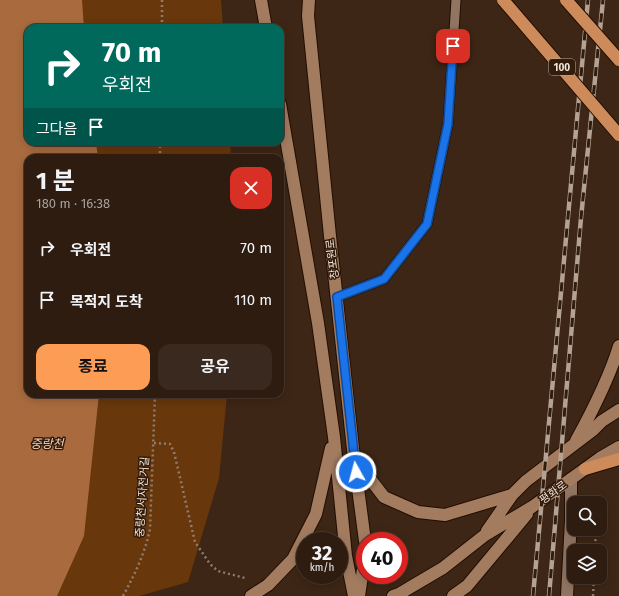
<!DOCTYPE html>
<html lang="ko">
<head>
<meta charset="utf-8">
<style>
  :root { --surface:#2e1c10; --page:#3a291e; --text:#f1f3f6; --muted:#a7a19f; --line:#493a30; --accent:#fd9d55 }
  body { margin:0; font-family:"Fira Sans","Noto Sans KR",sans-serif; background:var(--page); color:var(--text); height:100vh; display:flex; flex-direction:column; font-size:15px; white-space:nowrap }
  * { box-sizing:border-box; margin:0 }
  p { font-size:13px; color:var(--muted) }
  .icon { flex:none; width:22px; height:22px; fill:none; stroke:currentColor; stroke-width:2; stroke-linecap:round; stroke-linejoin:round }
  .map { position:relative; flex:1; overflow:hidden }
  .side { position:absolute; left:24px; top:154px; width:260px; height:244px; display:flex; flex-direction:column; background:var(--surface); border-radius:12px; box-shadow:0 2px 10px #0003,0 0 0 1px var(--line) }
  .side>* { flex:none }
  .guide { position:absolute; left:24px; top:24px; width:260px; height:122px; border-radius:12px; box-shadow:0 2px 10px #0003,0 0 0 1px var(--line); background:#00695c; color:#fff; overflow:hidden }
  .fabs { position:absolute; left:567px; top:496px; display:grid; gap:8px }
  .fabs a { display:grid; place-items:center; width:40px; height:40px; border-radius:8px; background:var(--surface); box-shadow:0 2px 10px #0003,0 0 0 1px var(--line); font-size:20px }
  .speed { position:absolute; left:296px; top:532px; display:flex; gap:8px; font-size:20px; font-weight:700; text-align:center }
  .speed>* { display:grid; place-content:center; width:52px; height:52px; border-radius:50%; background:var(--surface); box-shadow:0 2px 10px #0003,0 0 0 1px var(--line); line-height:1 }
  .speed small { font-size:10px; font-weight:400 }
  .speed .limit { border:6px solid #d22; background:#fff; color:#111 }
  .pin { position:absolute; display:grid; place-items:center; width:34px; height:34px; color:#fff; margin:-17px; border-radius:8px; box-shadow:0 2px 6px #0006 }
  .me { position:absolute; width:44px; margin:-22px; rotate:353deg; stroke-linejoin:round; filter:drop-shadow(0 0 3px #0008) }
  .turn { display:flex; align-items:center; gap:14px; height:84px; padding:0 12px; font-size:18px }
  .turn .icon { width:52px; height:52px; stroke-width:2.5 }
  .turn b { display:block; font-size:28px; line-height:34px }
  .then { display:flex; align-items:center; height:38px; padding:0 12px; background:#0003; gap:8px; font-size:15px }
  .round { display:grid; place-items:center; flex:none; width:42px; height:42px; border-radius:12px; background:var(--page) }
  .head { display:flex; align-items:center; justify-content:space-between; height:68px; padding:0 12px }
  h1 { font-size:24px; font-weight:700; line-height:30px }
  .primary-button { display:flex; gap:8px; margin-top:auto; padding:8px 12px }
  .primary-button a { flex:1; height:46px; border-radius:12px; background:var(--accent); color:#111; font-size:16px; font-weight:700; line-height:46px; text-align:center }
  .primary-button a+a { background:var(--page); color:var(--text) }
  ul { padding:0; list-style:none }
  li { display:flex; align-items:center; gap:12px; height:52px; padding:0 12px }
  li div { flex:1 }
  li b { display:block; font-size:15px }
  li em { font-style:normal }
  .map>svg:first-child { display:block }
  .green { fill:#69370c }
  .water { fill:#a96b3e }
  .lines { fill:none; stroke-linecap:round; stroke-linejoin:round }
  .lane-casing { stroke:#230e01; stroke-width:11 }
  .street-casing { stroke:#230e01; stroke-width:14 }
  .secondary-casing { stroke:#230e01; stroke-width:14 }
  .highway-casing { stroke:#230e01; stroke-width:14 }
  .path { stroke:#917d6f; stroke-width:2.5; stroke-dasharray:2 3; stroke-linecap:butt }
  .lane { stroke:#917562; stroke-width:9 }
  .street { stroke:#917562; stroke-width:12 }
  .secondary { stroke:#a37c60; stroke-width:12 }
  .highway { stroke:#cd8b5c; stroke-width:12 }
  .rail-casing { stroke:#b4a295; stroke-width:4.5 }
  .rail { stroke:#321c0b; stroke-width:3; stroke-dasharray:9; stroke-linecap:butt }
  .highway-bridge-casing { stroke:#230e01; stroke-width:14; stroke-linecap:butt }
  .highway-bridge { stroke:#cd8b5c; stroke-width:12 }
  .route-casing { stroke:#114b97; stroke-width:10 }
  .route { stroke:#1a73e8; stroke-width:7 }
  .labels { text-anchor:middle; stroke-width:3; stroke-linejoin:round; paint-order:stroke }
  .shield { fill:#321c0b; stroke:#baa99c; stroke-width:1 }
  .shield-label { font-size:10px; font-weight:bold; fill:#f5e5da }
  .street-label { font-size:11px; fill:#f5e5da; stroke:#321c0b }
  .water-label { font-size:12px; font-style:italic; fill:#f6d2ba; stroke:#321c0b }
</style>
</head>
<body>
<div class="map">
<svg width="619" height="596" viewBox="0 0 619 596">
  <rect width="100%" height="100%" fill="#3d2615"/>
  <path class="green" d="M0 0H221L223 28H28V142H230L231 158H28V394H227L219 478 188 582 139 596H0Z"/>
  <path class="water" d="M0 0H82L84 28H28V142H96L98 158H28V394H99L84 536 57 596H0Z"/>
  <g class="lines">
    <defs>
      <path id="lane" d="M337 297 384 279 427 224 448 124 456 0"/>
      <path id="street" d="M567 596 571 520V479"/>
      <path id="secondary" d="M261 0 266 28
        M309 0 308 16 330 236 354 458 365 541
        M280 104 318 323 334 437 346 556 354 596
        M576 441C593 410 609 379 619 346
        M354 458 384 497 418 512 445 515 512 495
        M487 531 512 495 526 481 593 430 602 421 619 410
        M251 596 268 585 293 559 316 514 331 448
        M359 596 365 556
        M393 596 399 594 443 568 485 535 532 507 600 458 619 447
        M453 596 467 586 527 514"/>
      <path id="highway" d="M585 469 619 459"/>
    </defs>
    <use href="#lane" class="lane-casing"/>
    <use href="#street" class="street-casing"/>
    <use href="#secondary" class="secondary-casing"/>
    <use href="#highway" class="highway-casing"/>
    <path class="path" d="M162 0V28
      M160 158V142
      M154 443 170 444 174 452 195 542 210 564 218 571 245 578
      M600 506 601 496
      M594 551 597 529
      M123 596C135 574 145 553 150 529L155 394
      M593 596 594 577"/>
    <use href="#lane" class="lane"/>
    <use href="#street" class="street"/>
    <use href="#secondary" class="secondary"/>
    <use href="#highway" class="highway"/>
    <defs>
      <path id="rail" d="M533 596 588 0
        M549 596 581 218 603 0"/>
    </defs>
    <use href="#rail" class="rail-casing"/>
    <use href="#rail" class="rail"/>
    <defs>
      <path id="highway-bridge" d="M503 0 619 135
        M566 0 619 60"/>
    </defs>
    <use href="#highway-bridge" class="highway-bridge-casing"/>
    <use href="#highway-bridge" class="highway-bridge"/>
  </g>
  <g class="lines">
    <defs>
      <path id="route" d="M356 472 337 297 384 279 427 224 448 124 453 46"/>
    </defs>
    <use href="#route" class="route-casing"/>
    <use href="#route" class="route"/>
  </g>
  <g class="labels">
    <rect class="shield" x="549" y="59" width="26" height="16" rx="3"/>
    <g class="shield-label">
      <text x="562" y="71">100</text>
    </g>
    <g class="street-label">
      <text transform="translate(332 259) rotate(-97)" y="4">창포원로</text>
      <text transform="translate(553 492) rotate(-36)" y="4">평화로</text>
      <text transform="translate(142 497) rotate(-86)" y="4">중랑천서자전거길</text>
    </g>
    <g class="water-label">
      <text x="47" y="448">중랑천</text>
    </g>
  </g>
</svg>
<div class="fabs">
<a><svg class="icon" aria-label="search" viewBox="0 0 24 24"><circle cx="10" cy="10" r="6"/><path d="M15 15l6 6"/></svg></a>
<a><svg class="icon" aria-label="layers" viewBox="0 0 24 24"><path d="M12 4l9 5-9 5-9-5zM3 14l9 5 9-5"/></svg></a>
</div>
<div class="speed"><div>32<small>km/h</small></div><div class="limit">40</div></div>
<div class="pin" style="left:453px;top:46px;background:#d93025"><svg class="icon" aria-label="arrive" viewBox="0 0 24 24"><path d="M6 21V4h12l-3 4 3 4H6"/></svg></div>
<svg class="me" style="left:356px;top:472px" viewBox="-20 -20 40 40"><circle r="17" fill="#1a73e8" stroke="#fff" stroke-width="3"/><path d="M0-11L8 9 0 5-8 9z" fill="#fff"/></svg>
<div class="guide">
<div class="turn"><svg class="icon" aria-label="right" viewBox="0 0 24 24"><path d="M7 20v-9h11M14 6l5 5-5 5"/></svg><div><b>70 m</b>우회전</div></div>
<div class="then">그다음<svg class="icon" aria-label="arrive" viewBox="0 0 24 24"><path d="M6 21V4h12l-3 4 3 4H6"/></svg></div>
</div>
<section class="side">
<div class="head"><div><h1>1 분</h1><p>180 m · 16:38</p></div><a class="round" style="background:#d93025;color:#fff"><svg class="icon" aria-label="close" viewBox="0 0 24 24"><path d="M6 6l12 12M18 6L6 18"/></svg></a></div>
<ul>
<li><svg class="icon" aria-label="right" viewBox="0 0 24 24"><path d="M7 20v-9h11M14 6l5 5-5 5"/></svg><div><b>우회전</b></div><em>70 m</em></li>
<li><svg class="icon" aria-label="arrive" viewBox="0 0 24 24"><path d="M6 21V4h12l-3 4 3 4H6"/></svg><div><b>목적지 도착</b></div><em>110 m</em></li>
</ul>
<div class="primary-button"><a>종료</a><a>공유</a></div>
</section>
</div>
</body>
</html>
